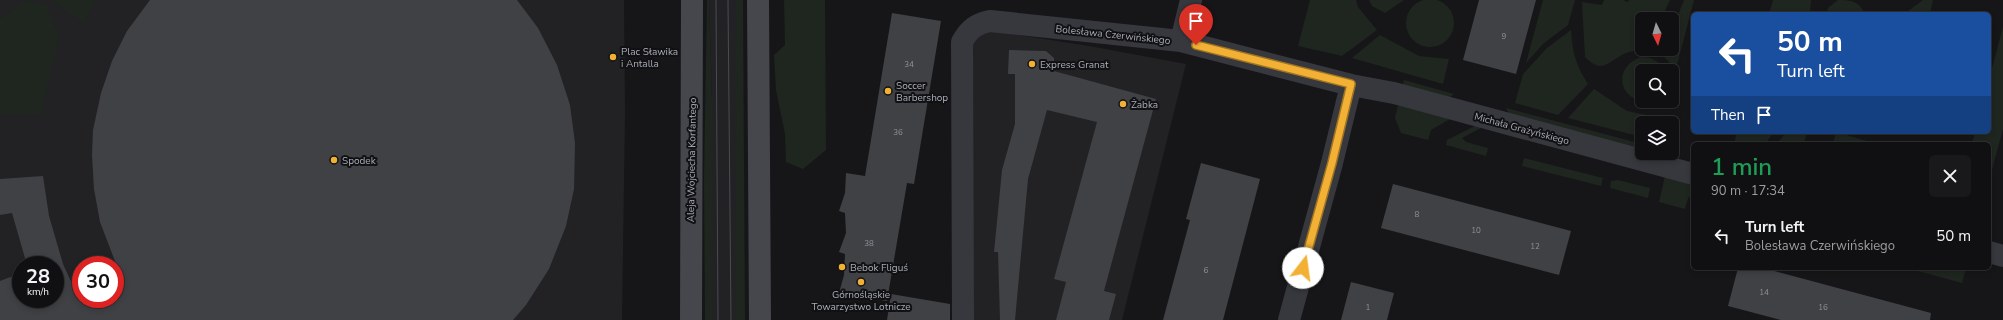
<!DOCTYPE html>
<html lang="en">
<head>
<meta charset="utf-8">
<style>
  :root { --surface:#101012; --page:#19191b; --text:#f1f3f6; --muted:#9c9d9f; --line:#303032 }
  body { margin:0; font-family:"Nunito Sans",sans-serif; background:var(--page); color:var(--text); height:100vh; display:flex; flex-direction:column; font-size:15px; white-space:nowrap }
  * { box-sizing:border-box; margin:0 }
  p { font-size:13px; color:var(--muted) }
  .icon { flex:none; width:22px; height:22px; fill:none; stroke:currentColor; stroke-width:2; stroke-linecap:round; stroke-linejoin:round }
  .map { position:relative; flex:1; overflow:hidden }
  .side { position:absolute; left:1691px; top:142px; width:300px; height:128px; display:flex; flex-direction:column; background:var(--surface); border-radius:6px; box-shadow:0 2px 6px #0003,0 0 0 1px var(--line) }
  .side>* { flex:none }
  .top-card { position:absolute; left:1691px; top:12px; width:300px; height:122px; border-radius:6px; box-shadow:0 2px 6px #0003,0 0 0 1px var(--line); background:#1a4fa0; color:#fff; overflow:hidden }
  .needle { width:26px; rotate:175deg }
  .fabs { position:absolute; left:1635px; top:12px; display:grid; gap:8px }
  .fabs a { display:grid; place-items:center; width:44px; height:44px; border-radius:6px; background:var(--surface); box-shadow:0 2px 6px #0003,0 0 0 1px var(--line); font-size:20px }
  .speed { position:absolute; left:12px; top:256px; display:flex; gap:8px; font-size:20px; font-weight:700; text-align:center }
  .speed>* { display:grid; place-content:center; width:52px; height:52px; border-radius:50%; background:var(--surface); box-shadow:0 2px 6px #0003,0 0 0 1px var(--line); line-height:1 }
  .speed small { font-size:10px; font-weight:400 }
  .speed .limit { border:6px solid #d22; background:#fff; color:#111 }
  .pin { position:absolute; display:grid; place-items:center; width:34px; height:34px; color:#fff; margin:-41px -17px; border-radius:50% 50% 50% 0; rotate:-45deg; box-shadow:0 0 4px #0007 }
  .pin .icon { rotate:45deg }
  .me { position:absolute; width:44px; margin:-22px; rotate:15deg; stroke-linejoin:round; filter:drop-shadow(0 0 3px #0008) }
  .turn { display:flex; align-items:center; gap:14px; height:84px; padding:0 20px; font-size:18px }
  .turn .icon { width:52px; height:52px; stroke-width:2.5 }
  .turn b { display:block; font-size:28px; line-height:34px }
  .then { display:flex; align-items:center; height:38px; padding:0 20px; background:#0003; gap:8px; font-size:15px }
  .round { display:grid; place-items:center; flex:none; width:42px; height:42px; border-radius:6px; background:var(--page) }
  .overview { display:flex; align-items:center; justify-content:space-between; height:68px; padding:0 20px }
  h1 { font-size:24px; font-weight:600; line-height:30px; color:#1e9e55 }
  ul { padding:0; list-style:none }
  li { display:flex; align-items:center; gap:12px; height:52px; padding:0 20px }
  li div { flex:1 }
  li b { display:block; font-size:15px }
  li em { font-style:normal }
  .map>svg:first-child { display:block }
  .built { fill:#222225; fill-rule:evenodd }
  .green { fill:#1e261f }
  .building { fill:#404145 }
  .lines { fill:none; stroke-linecap:round; stroke-linejoin:round }
  .street { stroke:#37383d; stroke-width:22 }
  .secondary { stroke:#45474d; stroke-width:22 }
  .tram { stroke:#4a4c52; stroke-width:1 }
  .route-casing { stroke:#9d7322; stroke-width:10 }
  .route { stroke:#f2b134; stroke-width:7 }
  .poi-dot { fill:#f2b134; stroke:#111113; stroke-width:1.5 }
  .labels { text-anchor:middle; stroke-width:4; stroke-linejoin:round; paint-order:stroke }
  .number-label { font-size:8px; fill:#8e929b }
  .street-label { font-size:10px; fill:#a8adb8; stroke:#111113 }
  .poi-label { font-size:10px; fill:#a8adb8; stroke:#111113; text-anchor:start }
</style>
</head>
<body>
<div class="map">
<svg width="2003" height="320" viewBox="0 0 2003 320">
  <rect width="100%" height="100%" fill="#161618"/>
  <path class="built" d="M0 0H624L625 114 622 320H0ZM21 265H55V299H21ZM81 265H115V299H81Z
    M709 0H736V320H712V98Z
    M993 31 1089 46 1186 64 1122 320H971V49L973 43 981 35Z"/>
  <path class="green" d="M1406 23a24 24 0 1 1 48 0a24 24 0 1 1-48 0Z
    M27 0 48 6 59 37 41 114H0V19Z
    M50 0H96L84 23Z
    M707 0H709L712 98V320H705L704 179Z
    M736 0H743L745 320H736Z
    M784 0H825L826 150 803 169 786 162 785 134 776 90 774 55 785 45Z
    M1310 0H1356L1358 7 1377 30 1342 56 1298 46Z
    M1369 0H1404L1385 13 1372 6Z
    M1543 0H1575L1568 25 1544 43 1526 63Z
    M1604 0H1623L1628 2 1629 0H1670L1661 19H1642V49C1637 50 1631 51 1626 53 1608 61 1603 75 1585 57L1582 2 1602 5Z
    M1684 0H1694L1676 69 1662 55 1664 49H1672V30Z
    M1773 0H1811L1810 14H1769Z
    M1838 0C1851 0 1859 1 1865 14H1826L1828 8Z
    M1923 0H1933L1930 14H1904Z
    M2003 27V129L1989 181V144H1972L1975 132H1989V79Z
    M1571 30C1572 51 1576 66 1588 84L1558 115 1515 103 1523 74 1547 48Z
    M1380 35 1419 56 1449 59 1443 84 1352 58Z
    M1641 57C1652 57 1659 61 1665 71H1642V101H1649C1618 102 1612 67 1641 57Z
    M1404 80 1454 94 1446 100 1402 88Z
    M1594 89 1627 111 1665 119 1663 123H1642V137L1568 118Z
    M1398 105 1450 119 1431 130 1428 140 1401 133 1395 118Z
    M1506 108 1642 144V152L1511 117Z
    M1479 124 1481 128 1462 138 1466 142 1488 148 1486 156 1446 145 1447 140Z
    M1737 132H1774L1765 144H1734Z
    M1786 132H1807L1804 144H1777Z
    M1836 132 1877 144H1833Z
    M1524 158 1603 178 1601 186 1522 166Z
    M1665 176 1693 184V195L1688 198 1685 209 1659 202Z
    M1618 180 1650 188 1648 198 1610 188 1611 181Z
    M1915 268H1966L1962 283 1914 270Z"/>
  <path class="building" d="M150 0H517L538 28 557 65 570 105 575 143 574 189 566 226 549 269 526 305 513 320H0V281L21 273V299H55V265H27L12 213 0 215V179L43 176 49 216 63 264 75 290 81 288V299H115V271L118 269 100 222 94 189 92 155 93 130 101 93 112 61 127 31Z
    M1479 0H1536L1516 74 1463 60Z
    M892 13 941 21 914 184 907 183 887 301 839 293 844 275 845 254 839 252 846 233 845 213 839 211 845 193 846 173 865 176Z
    M1009 50 1046 51 1054 58V71L1156 99 1104 291 1116 294 1109 320H1056L1066 282 1054 279 1097 122 1047 110 1028 179 1015 320H1000L998 252H994L1002 170 1015 124V74H1008Z
    M1201 163 1260 179 1223 320H1163L1190 220 1186 219Z
    M1393 184 1571 231 1559 275 1381 228Z
    M1738 268H1763L1931 313 1930 320H1781L1728 306Z
    M1351 282 1394 293 1387 320H1341Z
    M891 294 950 304V320H887Z"/>
  <g class="lines">
    <path class="street" d="M1181 41 1191 0
      M1351 85 1394 93 1693 174
      M1989 252 2003 256
      M963 320 962 42C969 29 976 24 990 21L1181 41 1351 85 1332 163 1289 320"/>
    <path class="secondary" d="M758 0 760 320
      M691 320 692 0"/>
    <path class="tram" d="M716 0 718 320
      M728 0 731 320"/>
  </g>
  <g class="lines">
    <defs>
      <path id="route" d="M1196 45 1351 84 1332 163 1303 268"/>
    </defs>
    <use href="#route" class="route-casing"/>
    <use href="#route" class="route"/>
  </g>
  <g class="poi-dot">
    <circle cx="613" cy="57" r="4"/>
    <circle cx="1032" cy="64" r="4"/>
    <circle cx="888" cy="91" r="4"/>
    <circle cx="1123" cy="104" r="4"/>
    <circle cx="334" cy="160" r="4"/>
    <circle cx="842" cy="267" r="4"/>
    <circle cx="861" cy="282" r="4"/>
  </g>
  <g class="labels">
    <g class="number-label">
      <text x="1504" y="39">9</text>
      <text x="909" y="67">34</text>
      <text x="898" y="135">36</text>
      <text x="1417" y="217">8</text>
      <text x="1476" y="233">10</text>
      <text x="869" y="246">38</text>
      <text x="1535" y="249">12</text>
      <text x="1206" y="273">6</text>
      <text x="1764" y="295">14</text>
      <text x="1368" y="310">1</text>
      <text x="1823" y="310">16</text>
    </g>
    <g class="street-label">
      <text transform="translate(1113 34) rotate(6)" y="4">Bolesława Czerwińskiego</text>
      <text transform="translate(1522 128) rotate(15)" y="4">Michała Grażyńskiego</text>
      <text transform="translate(691 160) rotate(-89)" y="4">Aleja Wojciecha Korfantego</text>
    </g>
    <g class="poi-label">
      <text x="621" y="55">Plac Sławika<tspan x="621" dy="12">i Antalla</tspan></text>
      <text x="1040" y="68">Express Granat</text>
      <text x="896" y="89">Soccer<tspan x="896" dy="12">Barbershop</tspan></text>
      <text x="1131" y="108">Żabka</text>
      <text x="342" y="164">Spodek</text>
      <text x="850" y="271">Bebok Fliguś</text>
      <text x="861" y="298" text-anchor="middle">Górnośląskie<tspan x="861" dy="12">Towarzystwo Lotnicze</tspan></text>
    </g>
  </g>
</svg>
<div class="fabs">
<a><svg class="needle" viewBox="-14 -14 28 28"><path d="M0-13l5 13h-10z" fill="#e53935"/><path d="M0 13l5-13h-10z" fill="#9c9d9f"/></svg></a>
<a><svg class="icon" aria-label="search" viewBox="0 0 24 24"><circle cx="10" cy="10" r="6"/><path d="M15 15l6 6"/></svg></a>
<a><svg class="icon" aria-label="layers" viewBox="0 0 24 24"><path d="M12 4l9 5-9 5-9-5zM3 14l9 5 9-5"/></svg></a>
</div>
<div class="speed"><div>28<small>km/h</small></div><div class="limit">30</div></div>
<div class="pin" style="left:1196px;top:45px;background:#d93025"><svg class="icon" aria-label="arrive" viewBox="0 0 24 24"><path d="M6 21V4h12l-3 4 3 4H6"/></svg></div>
<svg class="me" style="left:1303px;top:268px" viewBox="-20 -20 40 40"><circle r="19" fill="#fff"/><path d="M0-13L10 11 0 6-10 11z" fill="#f2b134"/></svg>
<div class="top-card">
<div class="turn"><svg class="icon" aria-label="left" viewBox="0 0 24 24"><path d="M17 20v-9H6M10 6l-5 5 5 5"/></svg><div><b>50 m</b>Turn left</div></div>
<div class="then">Then<svg class="icon" aria-label="arrive" viewBox="0 0 24 24"><path d="M6 21V4h12l-3 4 3 4H6"/></svg></div>
</div>
<section class="side">
<div class="overview"><div><h1>1 min</h1><p>90 m · 17:34</p></div><a class="round"><svg class="icon" aria-label="close" viewBox="0 0 24 24"><path d="M6 6l12 12M18 6L6 18"/></svg></a></div>
<ul>
<li><svg class="icon" aria-label="left" viewBox="0 0 24 24"><path d="M17 20v-9H6M10 6l-5 5 5 5"/></svg><div><b>Turn left</b><p>Bolesława Czerwińskiego</p></div><em>50 m</em></li>
</ul>
</section>
</div>
</body>
</html>
